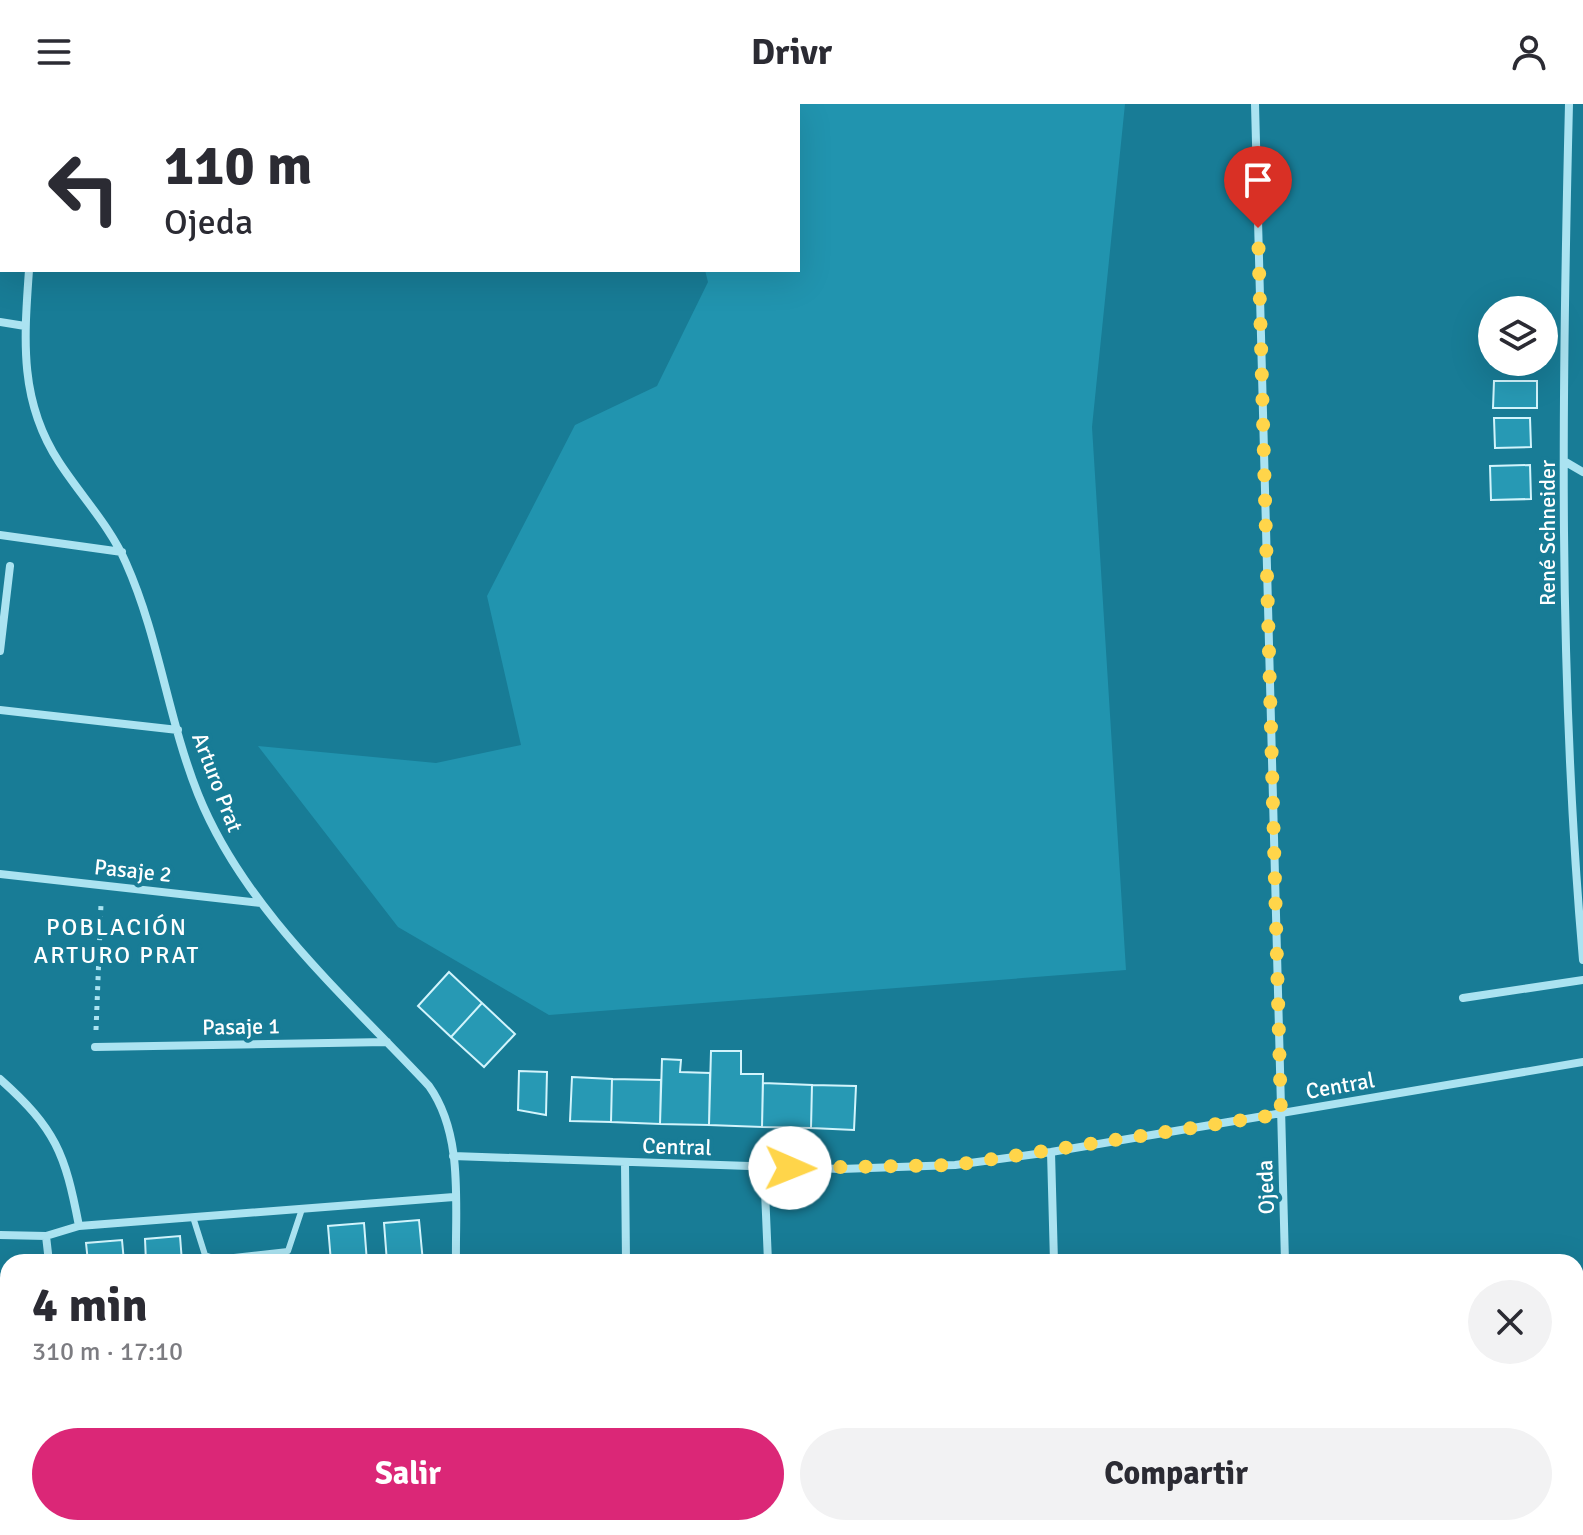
<!DOCTYPE html>
<html lang="es">
<head>
<meta charset="utf-8">
<style>
  :root { --surface:#fff; --page:#f2f2f3; --text:#2b2b33; --muted:#7c7c81; --accent:#db2777 }
  body { margin:0; font-family:Signika,sans-serif; background:var(--page); color:var(--text); height:100vh; display:flex; flex-direction:column; font-size:30px; white-space:nowrap }
  * { box-sizing:border-box; margin:0 }
  p { font-size:26px; color:var(--muted) }
  .icon { flex:none; width:44px; height:44px; fill:none; stroke:currentColor; stroke-width:2; stroke-linecap:round; stroke-linejoin:round }
  .map { position:relative; flex:1; overflow:hidden }
  .panel { position:absolute; left:0px; top:1150px; width:1584px; height:282px; display:flex; flex-direction:column; background:var(--surface); border-radius:24px 24px 0 0; box-shadow:0 8px 32px #0002 }
  .panel>* { flex:none }
  .top-card { position:absolute; left:0px; top:0px; width:800px; height:168px; box-shadow:0 8px 32px #0002; background:#fff; color:var(--text); overflow:hidden }
  .tools { position:absolute; left:1478px; top:192px; display:grid; gap:16px }
  .tools a { display:grid; place-items:center; width:80px; height:80px; border-radius:50%; background:var(--surface); box-shadow:0 8px 32px #0002; font-size:40px }
  .pin { position:absolute; display:grid; place-items:center; width:68px; height:68px; color:#fff; margin:-82px -34px; border-radius:50% 50% 50% 0; rotate:-45deg; box-shadow:0 0 8px #0007 }
  .pin .icon { rotate:45deg }
  .me { position:absolute; width:88px; margin:-44px; rotate:91deg; stroke-linejoin:round; filter:drop-shadow(0 0 6px #0008) }
  .turn { display:flex; align-items:center; gap:28px; height:168px; padding:0 32px; font-size:36px }
  .turn .icon { width:104px; height:104px; stroke-width:2.5 }
  .turn b { display:block; font-size:56px; line-height:68px }
  .round { display:grid; place-items:center; flex:none; width:84px; height:84px; border-radius:42px; background:var(--page) }
  .head { display:flex; align-items:center; justify-content:space-between; height:136px; padding:0 32px }
  h1 { font-size:48px; font-weight:700; line-height:60px }
  .cta { display:flex; gap:16px; margin-top:auto; padding:16px 32px }
  .cta a { flex:1; height:92px; border-radius:48px; background:var(--accent); color:#fff; font-size:32px; font-weight:700; line-height:92px; text-align:center }
  .cta a+a { background:var(--page); color:var(--text) }
  header { display:flex; justify-content:space-between; align-items:center; height:104px; padding:0 32px; background:var(--surface); font-size:36px; font-weight:700 }
  .map>svg:first-child { display:block }
  .green { fill:#2194af }
  .building { fill:#2799b4; stroke:#d2f4fc; stroke-width:2 }
  .lines { fill:none; stroke-linecap:round; stroke-linejoin:round }
  .path { stroke:#abe3f1; stroke-width:5; stroke-dasharray:4 6; stroke-linecap:butt }
  .service { stroke:#abe3f1; stroke-width:6 }
  .minor { stroke:#abe3f1; stroke-width:8 }
  .route { stroke:#ffd54a; stroke-width:14; stroke-dasharray:0 25.2 }
  .labels { text-anchor:middle; stroke-width:8; stroke-linejoin:round; paint-order:stroke }
  .street-label { font-size:22px; fill:#fff; stroke:#187c96 }
  .neighbourhood-label { font-size:24px; letter-spacing:2px; fill:#fff; stroke:#187c96 }
</style>
</head>
<body>
<header><svg class="icon" aria-label="menu" viewBox="0 0 24 24"><path d="M4 6h16M4 12h16M4 18h16"/></svg>Drivr<svg class="icon" aria-label="person" viewBox="0 0 24 24"><circle cx="12" cy="8" r="4"/><path d="M4 21q1-7 8-7t8 7"/></svg></header>
<div class="map">
<svg width="1583" height="1431" viewBox="0 0 1583 1431">
  <rect width="100%" height="100%" fill="#187c96"/>
  <path class="green" d="M511 0H1125L1092 323 1126 866 549 911 398 823 258 642 436 659 521 641 487 492 575 321 657 282 708 178 705 166H798V2Z"/>
  <path class="building" d="M1494 277H1537V304H1493Z
    M1494 314H1530L1531 343 1495 344Z
    M1530 361 1531 395 1491 396 1490 362Z
    M449 868 482 899 451 933 418 902Z
    M482 899 515 930 484 963 451 933Z
    M711 947H741V970H763L762 1023 709 1021Z
    M662 955 681 956 680 968 710 969 709 1021 660 1020Z
    M519 967 547 968 546 1011 518 1006Z
    M572 973 612 975 611 1018 570 1017Z
    M612 975 661 976 660 1020 611 1018Z
    M763 979 812 981 811 1024 762 1023Z
    M812 981 856 982 854 1026 811 1024Z
    M419 1116 423 1158H387L384 1119Z
    M364 1119 367 1158H331L328 1122Z
    M180 1132 182 1158H146L145 1135Z
    M122 1136 124 1158H88L86 1139Z"/>
  <g class="lines">
    <path class="path" d="M96 926 101 800"/>
    <path class="service" d="M193 1113 205 1151 216 1155 288 1147 302 1105"/>
    <path class="minor" d="M1255 0 1285 1158
      M1569 0C1562 285 1558 572 1583 856
      M41 2V0
      M0 14 2 15
      M29 166C24 236 19 297 59 358 81 392 110 422 126 459 159 533 168 615 198 690 244 805 346 893 429 982 464 1031 455 1101 456 1158
      M0 218 25 222
      M1564 357 1583 368
      M0 431 122 448
      M0 547 10 462
      M0 606 178 626
      M0 770 261 799
      M1463 894 1583 876
      M95 943 387 938
      M0 975C56 1025 65 1049 79 1122
      M1051 1048 1054 1158
      M453 1052 841 1065 955 1061 1051 1048 1583 958
      M625 1059 626 1158
      M764 1063 768 1158
      M0 1131 46 1132 79 1122 454 1093
      M46 1132 49 1158
      M0 1303 8 1302
      M79 1424 80 1431
      M464 1424 465 1431
      M778 1424 779 1431
      M1060 1424 1061 1431
      M1292 1424V1431"/>
  </g>
  <g class="lines">
    <path class="route" d="M790 1064 955 1061 1281 1010 1258 124"/>
  </g>
  <g class="labels">
    <g class="street-label">
      <text transform="translate(1547 429) rotate(-90)" y="8">René Schneider</text>
      <text transform="translate(218 678) rotate(69)" y="8">Arturo Prat</text>
      <text transform="translate(133 766) rotate(6)" y="8">Pasaje 2</text>
      <text transform="translate(241 922) rotate(-1)" y="8">Pasaje 1</text>
      <text transform="translate(1340 981) rotate(-10)" y="8">Central</text>
      <text transform="translate(677 1042) rotate(2)" y="8">Central</text>
      <text transform="translate(1265 1083) rotate(-92)" y="8">Ojeda</text>
    </g>
    <g class="neighbourhood-label">
      <text x="117" y="831">POBLACIÓN<tspan x="117" dy="28">ARTURO PRAT</tspan></text>
    </g>
  </g>
</svg>
<div class="tools">
<a><svg class="icon" aria-label="layers" viewBox="0 0 24 24"><path d="M12 4l9 5-9 5-9-5zM3 14l9 5 9-5"/></svg></a>
</div>
<div class="pin" style="left:1258px;top:124px;background:#d93025"><svg class="icon" aria-label="arrive" viewBox="0 0 24 24"><path d="M6 21V4h12l-3 4 3 4H6"/></svg></div>
<svg class="me" style="left:790px;top:1064px" viewBox="-20 -20 40 40"><circle r="19" fill="#fff"/><path d="M0-13L10 11 0 6-10 11z" fill="#ffd54a"/></svg>
<div class="top-card">
<div class="turn"><svg class="icon" aria-label="left" viewBox="0 0 24 24"><path d="M17 20v-9H6M10 6l-5 5 5 5"/></svg><div><b>110 m</b>Ojeda</div></div>
</div>
<section class="panel">
<div class="head"><div><h1>4 min</h1><p>310 m · 17:10</p></div><a class="round"><svg class="icon" aria-label="close" viewBox="0 0 24 24"><path d="M6 6l12 12M18 6L6 18"/></svg></a></div>
<div class="cta"><a>Salir</a><a>Compartir</a></div>
</section>
</div>
</body>
</html>
